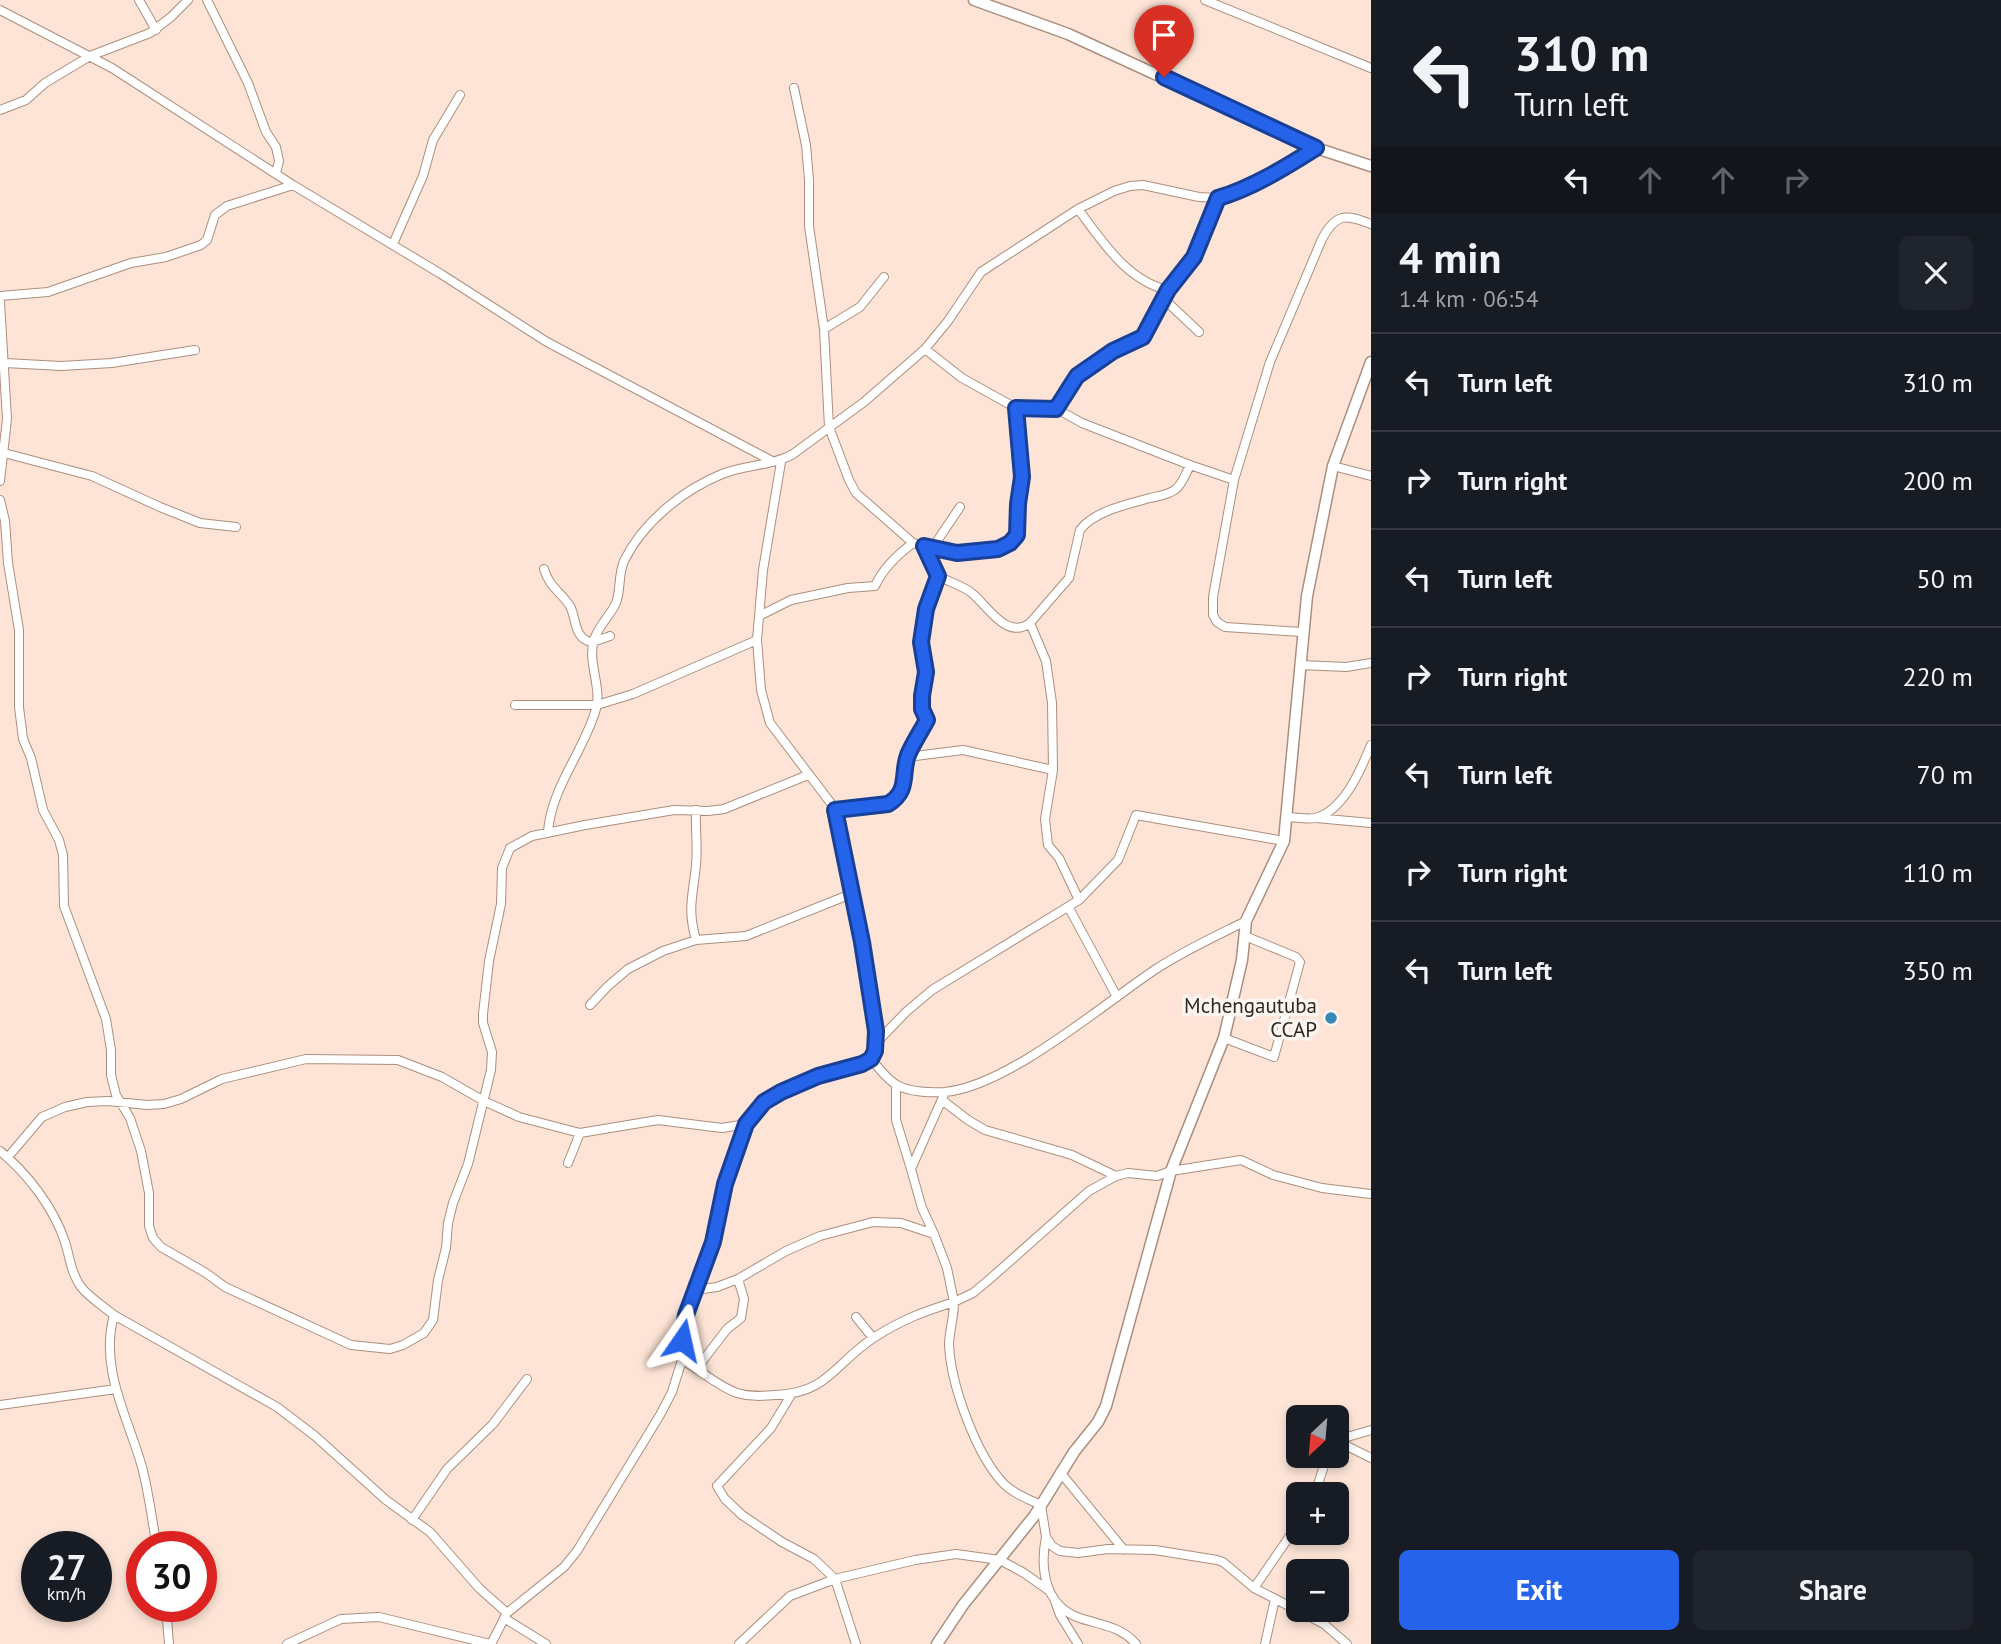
<!DOCTYPE html>
<html lang="en">
<head>
<meta charset="utf-8">
<style>
  :root { --surface:#171b24; --page:#20242c; --text:#f1f3f6; --muted:#9ea1a6; --line:#363941; --accent:#2563eb }
  body { margin:0; font-family:"PT Sans",sans-serif; background:var(--page); color:var(--text); height:100vh; display:flex; flex-direction:column; font-size:26px; white-space:nowrap }
  * { box-sizing:border-box; margin:0 }
  p { font-size:23px; color:var(--muted) }
  .icon { flex:none; width:38px; height:38px; fill:none; stroke:currentColor; stroke-width:2; stroke-linecap:round; stroke-linejoin:round }
  .map { position:relative; flex:1; overflow:hidden }
  .details { display:flex; flex-direction:column; background:var(--surface); width:630px }
  .details>* { flex:none }
  .banner { background:#171b24; color:var(--text); overflow:hidden }
  .needle { width:46px; rotate:206deg }
  .buttons { position:absolute; left:1286px; top:1405px; display:grid; gap:14px }
  .buttons a { display:grid; place-items:center; width:63px; height:63px; border-radius:10px; background:var(--surface); box-shadow:0 4px 10px #0003; font-size:35px }
  .speed { position:absolute; left:21px; top:1531px; display:flex; gap:14px; font-size:35px; font-weight:700; text-align:center }
  .speed>* { display:grid; place-content:center; width:91px; height:91px; border-radius:50%; background:var(--surface); box-shadow:0 4px 10px #0003; line-height:1 }
  .speed small { font-size:18px; font-weight:400 }
  .speed .limit { border:10px solid #d22; background:#fff; color:#111 }
  .pin { position:absolute; display:grid; place-items:center; width:60px; height:60px; color:#fff; margin:-72px -30px; border-radius:50% 50% 50% 0; rotate:-45deg; box-shadow:0 0 7px #0007 }
  .pin .icon { rotate:45deg }
  .me { position:absolute; width:77px; margin:-38px; rotate:11deg; stroke-linejoin:round; filter:drop-shadow(0 0 5px #0008) }
  .turn { display:flex; align-items:center; gap:24px; height:147px; padding:0 28px; font-size:32px }
  .turn .icon { width:91px; height:91px; stroke-width:2.5 }
  .turn b { display:block; font-size:49px; line-height:60px }
  .lanes { display:flex; align-items:center; height:66px; padding:0 28px; background:#0003; justify-content:center; gap:35px; direction:ltr }
  .lanes .off { opacity:.35 }
  .round { display:grid; place-items:center; flex:none; width:74px; height:74px; border-radius:10px; background:var(--page) }
  .overview { display:flex; align-items:center; justify-content:space-between; height:119px; padding:0 28px }
  h1 { font-size:42px; font-weight:800; line-height:52px }
  .action { display:flex; gap:14px; margin-top:auto; padding:14px 28px }
  .action a { flex:1; height:80px; border-radius:10px; background:var(--accent); color:#fff; font-size:28px; font-weight:800; line-height:80px; text-align:center }
  .action a+a { background:var(--page); color:var(--text) }
  ul { padding:0; list-style:none }
  li { display:flex; align-items:center; gap:21px; height:98px; padding:0 28px; border-top:2px solid var(--line) }
  li div { flex:1 }
  li b { display:block; font-size:26px }
  li em { font-style:normal }
  main { display:flex; flex:1; min-height:0 }
  .map>svg:first-child { display:block }
  .lines { fill:none; stroke-linecap:round; stroke-linejoin:round }
  .street-casing { stroke:#ab8f7e; stroke-width:10 }
  .secondary-casing { stroke:#ab8f7e; stroke-width:13 }
  .street { stroke:#fff; stroke-width:8 }
  .secondary { stroke:#fff; stroke-width:10 }
  .route-casing { stroke:#184099; stroke-width:18 }
  .route { stroke:#2563eb; stroke-width:12 }
  .poi-dot { fill:#3588b8; stroke:#fcf5f2; stroke-width:2.5 }
  .labels { text-anchor:middle; stroke-width:7; stroke-linejoin:round; paint-order:stroke }
  .poi-label { font-size:21px; fill:#332821; stroke:#fcf5f2; text-anchor:end }
</style>
</head>
<body>
<main>
<div class="map">
<svg width="1371" height="1644" viewBox="0 0 1371 1644">
  <rect width="100%" height="100%" fill="#fde4d6"/>
  <g class="lines">
    <defs>
      <path id="street" d="M139 0 156 30
        M207 0 248 83 266 132 276 147 279 161 276 173
        M1205 0 1371 68
        M0 10 112 68 293 185 441 274 547 342 772 461
        M794 88 806 145 809 180V226L824 329 829 427 849 480 856 493 913 543 957 553 1005 547 1015 538 1018 529 1017 513 1022 477 1016 408
        M0 110 26 100 45 83 90 56 150 33 171 17 188 0
        M1078 209C1102 241 1127 281 1168 290
        M393 244 423 176 433 140 460 95
        M0 296 48 292 131 263 166 257 201 245 207 240 215 215 227 206 293 185
        M1164 299 1199 332
        M0 302 7 419 0 481
        M824 329 860 307 884 277
        M925 349 962 378 1016 408 1057 409 1082 423 1190 465 1234 480
        M5 363 61 366 112 363 195 350
        M1057 409 1077 376 1113 351 1143 337 1154 321 1168 290 1194 257 1218 198
        M4 453 92 476 160 507 200 523 236 527
        M1333 466 1371 476
        M0 500 5 521 8 563 19 630V707L23 739 31 758 43 810 59 840 63 855 64 906 106 1019 111 1050V1075L116 1095 130 1118 141 1151 149 1193V1226L153 1238 161 1247 206 1273 225 1287 351 1345 390 1349 403 1345 424 1333 433 1320 438 1280 446 1248 448 1223 453 1203 468 1164 491 1070 492 1052 483 1023V1014L489 961 501 904 502 868 510 848 532 836 585 825 674 810 708 811 724 809 808 775
        M933 547 960 507
        M544 569C549 587 561 592 570 606 576 617 574 636 588 641 594 643 604 638 610 636
        M938 576C949 582 964 586 973 594 988 607 1007 640 1030 623
        M761 615 791 600 848 588 875 586C883 568 897 555 913 543
        M1302 632 1225 627 1217 622 1213 615V597L1234 480 1270 362 1322 239C1336 213 1345 214 1371 224
        M1300 665 1346 667 1371 663
        M515 705H597L633 694 757 640
        M907 757 963 750 1053 770
        M836 810 888 804C910 791 901 773 908 755 913 743 921 731 927 720L922 709V696L926 672 921 642 926 609 938 576 924 546
        M1287 817C1296 817 1307 820 1315 818 1344 811 1361 769 1371 745
        M1316 818 1371 823
        M548 832C551 788 584 751 596 709 602 687 587 661 594 640 598 626 610 616 616 603 621 590 618 575 624 561 643 522 683 490 722 474 745 465 775 465 793 454L864 402 925 349 948 321 981 272 1078 209 1114 191 1130 186 1143 185 1199 197 1218 198 1236 192 1276 172 1316 148
        M1079 900 1059 858 1048 845 1045 819 1053 770 1052 703 1046 661 1030 623 1069 578 1080 530C1094 511 1128 504 1150 498 1158 496 1169 495 1176 489 1183 483 1186 473 1190 465
        M1069 908 1117 997
        M696 940C687 908 693 896 696 865 698 846 695 828 696 810
        M590 1005 608 986 628 969 663 951 696 940 746 936 851 894
        M1224 1038 1274 1057 1300 962 1296 957 1245 936
        M877 1042 906 1012 932 990 1079 900 1118 860 1136 815 1284 841
        M871 1059C878 1067 887 1080 897 1085 909 1092 931 1093 945 1092 1008 1086 1102 1005 1156 969 1185 950 1216 936 1246 921
        M896 1085V1120L911 1169
        M942 1100 968 1120 985 1130 1072 1155 1116 1176
        M0 1151C27 1173 54 1208 65 1242 70 1258 71 1273 81 1287 90 1298 103 1306 114 1315L277 1407 315 1436 386 1500 430 1532 479 1588 507 1613
        M8 1157 42 1117 65 1107 87 1102 108 1101 147 1105 164 1104 181 1099 222 1079 306 1059 398 1060 442 1077 484 1101 519 1117 580 1133 658 1120 722 1128 746 1124
        M568 1163 580 1133
        M934 1234 922 1208 911 1169 943 1097
        M114 1315C99 1369 128 1417 142 1467 149 1493 152 1521 157 1547
        M856 1317 873 1338
        M682 1360C701 1370 717 1386 737 1393 750 1397 763 1396 775 1395 830 1393 835 1362 875 1337 903 1319 923 1312 954 1302L947 1268 934 1234 901 1223 873 1222 820 1236 786 1251 738 1279 717 1287 695 1290
        M697 1368 727 1329 741 1318 744 1299 738 1279
        M791 1395 771 1428 717 1486 725 1499 742 1515 782 1542 814 1559 835 1579 856 1644
        M0 1405 116 1389
        M1337 1437 1347 1446 1371 1458
        M1340 1439 1371 1430
        M1060 1472 1124 1550
        M1315 1494 1327 1456
        M412 1520 447 1469 493 1424 527 1379
        M1298 1524 1254 1588 1324 1624 1347 1644
        M1046 1537C1040 1567 1044 1604 1077 1617 1098 1625 1120 1625 1136 1644
        M1254 1588 1223 1562 1217 1560 1155 1550 1108 1549 1078 1553 1060 1551 1052 1546 1046 1537 1041 1505C1028 1499 1014 1494 1004 1484 976 1455 951 1385 949 1345 949 1332 954 1318 954 1302L973 1293 991 1278 1089 1191 1116 1176 1128 1173 1157 1176 1171 1171 1241 1160 1273 1175 1322 1188 1371 1194
        M1055 1601 1060 1615 1078 1644
        M166 1606 169 1644
        M504 1618 546 1644
        M287 1644 341 1619 379 1617 490 1644
        M491 1644 507 1613 564 1567 577 1551 660 1415 672 1392 682 1360 686 1315 713 1243 725 1184 746 1124 764 1102 781 1092 818 1076 862 1064 871 1059 875 1051 876 1031 862 942 836 810 770 723 761 690 757 640 763 570 781 462
        M739 1644 790 1596 835 1579 915 1560 956 1554 1000 1560 1024 1573 1048 1590
        M1265 1644 1275 1599"/>
      <path id="secondary" d="M974 0 1068 34 1316 148 1371 166
        M937 1644 963 1605 1035 1515 1074 1452 1098 1422 1106 1406 1171 1171 1224 1038 1242 960 1246 921 1284 841 1307 596 1333 466 1371 362"/>
    </defs>
    <use href="#street" class="street-casing"/>
    <use href="#secondary" class="secondary-casing"/>
    <use href="#street" class="street"/>
    <use href="#secondary" class="secondary"/>
  </g>
  <g class="lines">
    <defs>
      <path id="route" d="M682 1340 686 1315 713 1242 725 1184 746 1124 764 1102 781 1092 818 1076 862 1064 871 1059 875 1051 876 1031 862 942 835 810 888 804C910 791 901 773 908 755 913 743 921 731 927 720L922 709V696L926 672 921 642 926 609 938 576 924 546 957 553 998 549 1010 543 1017 535 1018 504 1022 477 1016 408 1056 409 1077 376 1113 351 1143 337 1168 290 1194 257 1218 198C1252 188 1286 167 1316 148L1164 77"/>
    </defs>
    <use href="#route" class="route-casing"/>
    <use href="#route" class="route"/>
  </g>
  <circle class="poi-dot" cx="1331" cy="1018" r="7"/>
  <g class="labels">
    <g class="poi-label">
      <text x="1317" y="1013">Mchengautuba<tspan x="1317" dy="24">CCAP</tspan></text>
    </g>
  </g>
</svg>
<div class="buttons">
<a><svg class="needle" viewBox="-14 -14 28 28"><path d="M0-13l5 13h-10z" fill="#e53935"/><path d="M0 13l5-13h-10z" fill="#9ea1a6"/></svg></a>
<a>+</a>
<a>−</a>
</div>
<div class="speed"><div>27<small>km/h</small></div><div class="limit">30</div></div>
<div class="pin" style="left:1164px;top:77px;background:#d93025"><svg class="icon" aria-label="arrive" viewBox="0 0 24 24"><path d="M6 21V4h12l-3 4 3 4H6"/></svg></div>
<svg class="me" style="left:682px;top:1340px" viewBox="-20 -20 40 40"><path d="M0-17L14 15 0 8-14 15z" fill="#2563eb" stroke="#fff" stroke-width="4"/></svg>
</div>
<section class="details">
<div class="banner">
<div class="turn"><svg class="icon" aria-label="left" viewBox="0 0 24 24"><path d="M17 20v-9H6M10 6l-5 5 5 5"/></svg><div><b>310 m</b>Turn left</div></div>
<div class="lanes"><svg class="icon" aria-label="left" viewBox="0 0 24 24"><path d="M17 20v-9H6M10 6l-5 5 5 5"/></svg><svg class="icon off" aria-label="ahead" viewBox="0 0 24 24"><path d="M12 20V5M6 11l6-6 6 6"/></svg><svg class="icon off" aria-label="ahead" viewBox="0 0 24 24"><path d="M12 20V5M6 11l6-6 6 6"/></svg><svg class="icon off" aria-label="right" viewBox="0 0 24 24"><path d="M7 20v-9h11M14 6l5 5-5 5"/></svg></div>
</div>
<div class="overview"><div><h1>4 min</h1><p>1.4 km · 06:54</p></div><a class="round"><svg class="icon" aria-label="close" viewBox="0 0 24 24"><path d="M6 6l12 12M18 6L6 18"/></svg></a></div>
<ul>
<li><svg class="icon" aria-label="left" viewBox="0 0 24 24"><path d="M17 20v-9H6M10 6l-5 5 5 5"/></svg><div><b>Turn left</b></div><em>310 m</em></li>
<li><svg class="icon" aria-label="right" viewBox="0 0 24 24"><path d="M7 20v-9h11M14 6l5 5-5 5"/></svg><div><b>Turn right</b></div><em>200 m</em></li>
<li><svg class="icon" aria-label="left" viewBox="0 0 24 24"><path d="M17 20v-9H6M10 6l-5 5 5 5"/></svg><div><b>Turn left</b></div><em>50 m</em></li>
<li><svg class="icon" aria-label="right" viewBox="0 0 24 24"><path d="M7 20v-9h11M14 6l5 5-5 5"/></svg><div><b>Turn right</b></div><em>220 m</em></li>
<li><svg class="icon" aria-label="left" viewBox="0 0 24 24"><path d="M17 20v-9H6M10 6l-5 5 5 5"/></svg><div><b>Turn left</b></div><em>70 m</em></li>
<li><svg class="icon" aria-label="right" viewBox="0 0 24 24"><path d="M7 20v-9h11M14 6l5 5-5 5"/></svg><div><b>Turn right</b></div><em>110 m</em></li>
<li><svg class="icon" aria-label="left" viewBox="0 0 24 24"><path d="M17 20v-9H6M10 6l-5 5 5 5"/></svg><div><b>Turn left</b></div><em>350 m</em></li>
</ul>
<div class="action"><a>Exit</a><a>Share</a></div>
</section>
</main>
</body>
</html>
